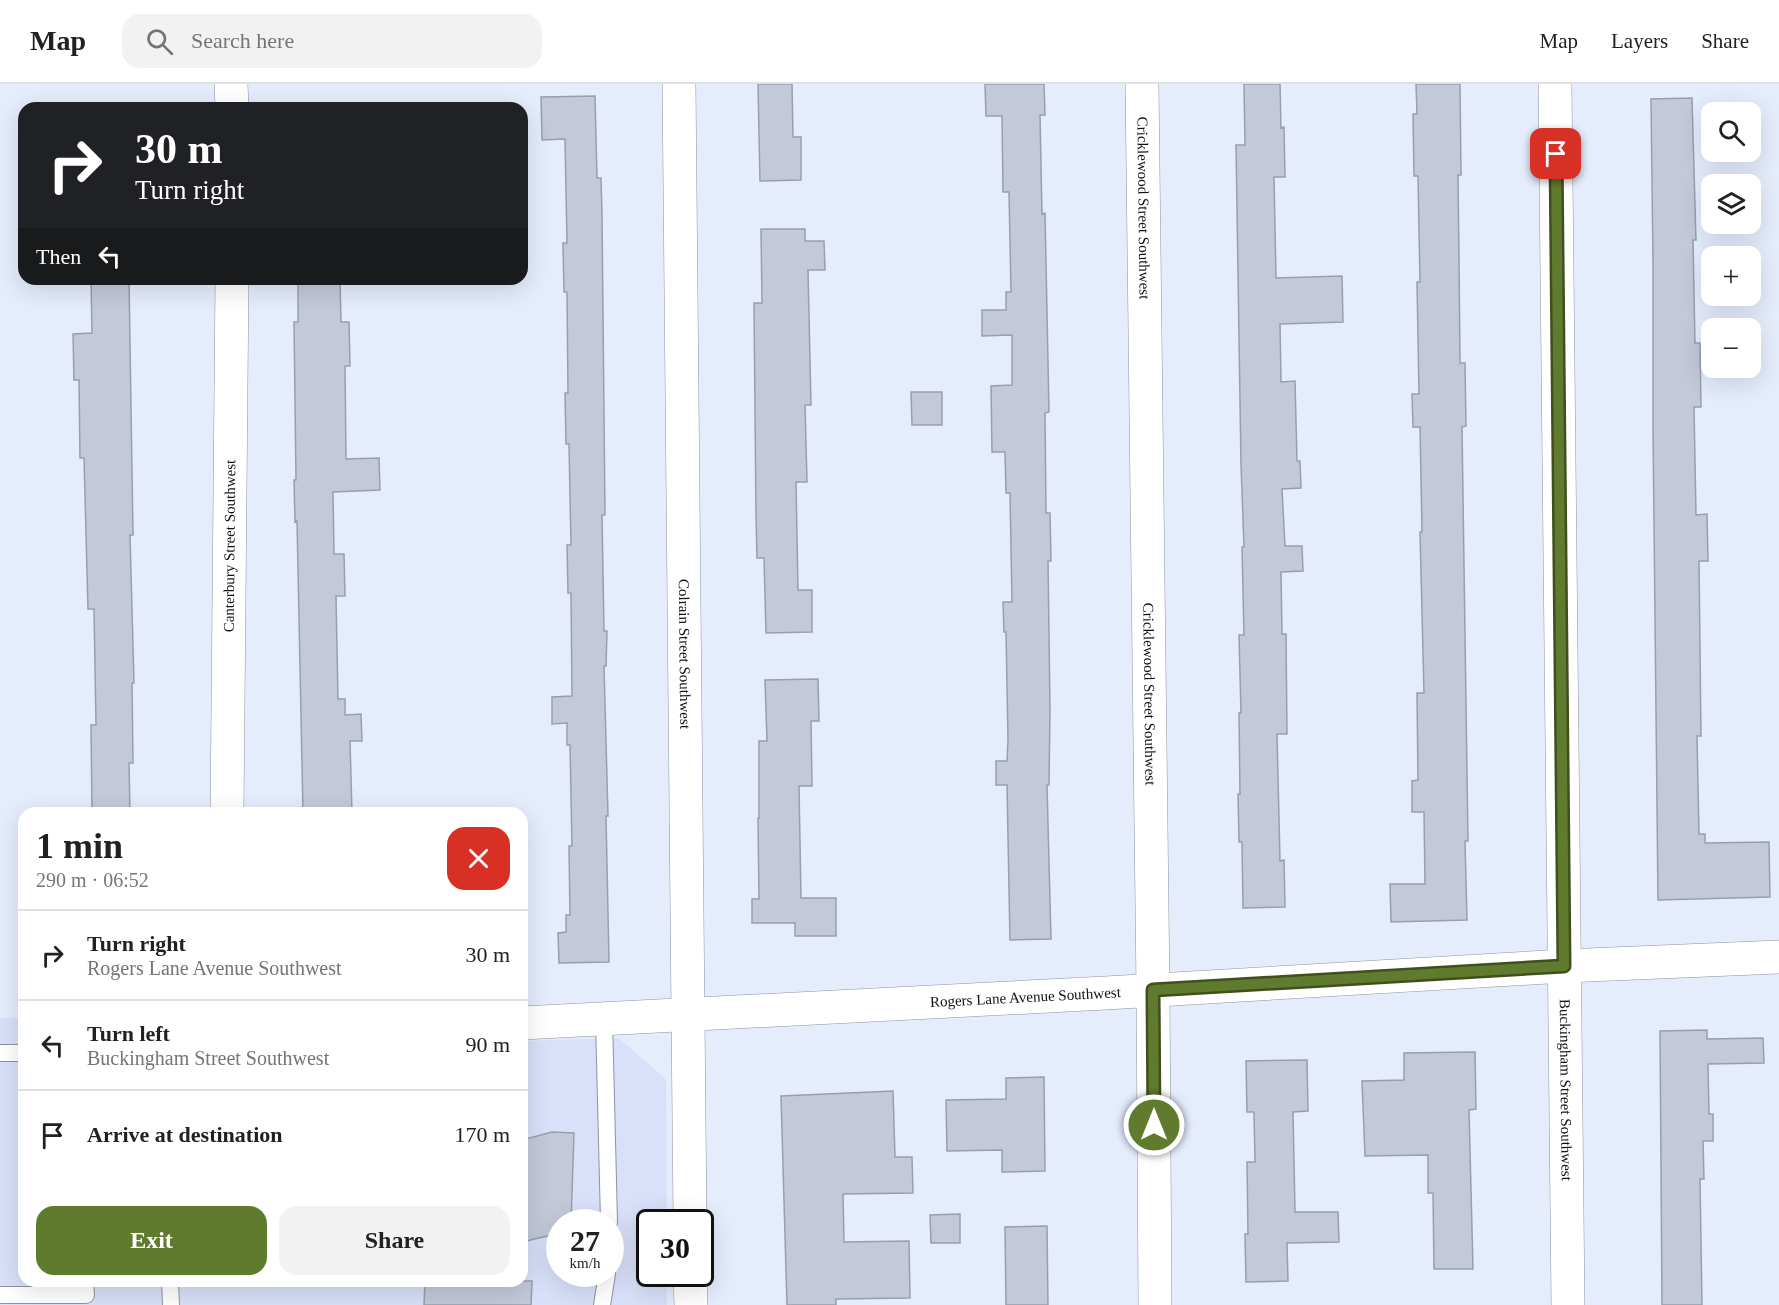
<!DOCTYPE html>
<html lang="en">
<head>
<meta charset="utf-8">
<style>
  :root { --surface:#fff; --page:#f2f2f2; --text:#202124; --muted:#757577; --line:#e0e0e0; --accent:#617b2e }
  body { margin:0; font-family:"Times New Roman",serif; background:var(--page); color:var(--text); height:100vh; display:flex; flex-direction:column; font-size:22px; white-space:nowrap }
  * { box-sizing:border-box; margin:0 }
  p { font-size:20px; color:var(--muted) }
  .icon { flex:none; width:33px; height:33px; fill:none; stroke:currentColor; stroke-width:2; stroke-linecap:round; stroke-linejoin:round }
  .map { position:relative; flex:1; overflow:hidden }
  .side { position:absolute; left:18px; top:723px; width:510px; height:480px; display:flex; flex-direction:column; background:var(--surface); border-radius:18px; box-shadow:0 6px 24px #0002 }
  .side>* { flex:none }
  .hud { position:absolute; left:18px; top:18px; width:510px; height:183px; border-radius:18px; box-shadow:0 6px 24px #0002; background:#202124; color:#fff; overflow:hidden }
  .controls { position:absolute; left:1701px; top:18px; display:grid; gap:12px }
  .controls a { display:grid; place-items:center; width:60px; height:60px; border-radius:12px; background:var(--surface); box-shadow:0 6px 24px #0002; font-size:30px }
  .speed { position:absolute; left:546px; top:1125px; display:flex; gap:12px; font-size:30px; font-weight:700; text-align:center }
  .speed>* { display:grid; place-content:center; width:78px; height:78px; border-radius:50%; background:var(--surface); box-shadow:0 6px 24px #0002; line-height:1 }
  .speed small { font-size:15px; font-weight:400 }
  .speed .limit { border:3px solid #111; border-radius:9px; background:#fff; color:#111 }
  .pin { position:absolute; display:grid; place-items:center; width:51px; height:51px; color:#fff; margin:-26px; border-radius:12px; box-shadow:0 3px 9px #0006 }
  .me { position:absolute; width:66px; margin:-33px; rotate:0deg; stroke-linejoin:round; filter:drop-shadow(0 0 4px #0008) }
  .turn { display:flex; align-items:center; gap:21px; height:126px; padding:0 18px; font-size:27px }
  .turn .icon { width:78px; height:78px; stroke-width:2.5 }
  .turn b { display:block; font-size:42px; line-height:51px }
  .then { display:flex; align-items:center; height:57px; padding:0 18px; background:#0003; gap:12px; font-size:22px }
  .round { display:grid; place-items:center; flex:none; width:63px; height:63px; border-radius:18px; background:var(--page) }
  .summary { display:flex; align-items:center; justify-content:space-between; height:102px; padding:0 18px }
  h1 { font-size:36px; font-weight:700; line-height:45px }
  .primary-button { display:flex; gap:12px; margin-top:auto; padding:12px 18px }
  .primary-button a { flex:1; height:69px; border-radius:18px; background:var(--accent); color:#fff; font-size:24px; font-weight:700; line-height:69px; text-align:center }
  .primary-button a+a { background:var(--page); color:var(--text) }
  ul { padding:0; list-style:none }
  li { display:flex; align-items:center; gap:18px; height:90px; padding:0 18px; border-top:2px solid var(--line) }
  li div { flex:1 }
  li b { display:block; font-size:22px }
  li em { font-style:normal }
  header { display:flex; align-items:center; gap:36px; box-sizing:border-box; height:84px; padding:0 30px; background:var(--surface); border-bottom:2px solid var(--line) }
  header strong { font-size:28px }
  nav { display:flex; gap:33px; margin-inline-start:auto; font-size:21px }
  .search { width:420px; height:54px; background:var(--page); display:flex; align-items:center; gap:15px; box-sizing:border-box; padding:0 21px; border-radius:18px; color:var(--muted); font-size:22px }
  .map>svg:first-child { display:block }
  .built { fill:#d8e1f9; fill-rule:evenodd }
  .building { fill:#c3c9d9; stroke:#989ead; stroke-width:1.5 }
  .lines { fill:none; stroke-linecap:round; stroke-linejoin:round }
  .lane-casing { stroke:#8d93a2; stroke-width:18 }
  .street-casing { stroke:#8d93a2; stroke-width:34 }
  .lane { stroke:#fff; stroke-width:16 }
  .street { stroke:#fff; stroke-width:33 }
  .route-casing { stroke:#3f501e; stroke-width:15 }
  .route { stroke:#617b2e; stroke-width:10 }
  .labels { text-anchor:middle; stroke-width:5; stroke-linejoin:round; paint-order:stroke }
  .street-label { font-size:15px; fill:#0f1116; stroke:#fff }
</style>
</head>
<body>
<header>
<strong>Map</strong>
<div class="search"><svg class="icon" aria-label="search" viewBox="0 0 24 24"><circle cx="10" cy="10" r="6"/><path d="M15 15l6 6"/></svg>Search here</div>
<nav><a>Map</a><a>Layers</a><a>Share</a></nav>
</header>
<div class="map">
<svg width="1779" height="1221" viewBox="0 0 1779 1221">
  <rect width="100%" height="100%" fill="#e5ecfc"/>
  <path class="built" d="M0 934H24V1197H522V957L618 954 666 995 667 1138H650V1190H667V1221H0ZM560 1138H610V1190H560Z"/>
  <path class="building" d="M758 0H792L793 53H801V96L760 97Z
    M985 0H1044L1045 31H1040L1042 130 1045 129 1049 328 1045 329 1046 429H1050L1051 477H1048L1050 625 1049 701H1047L1051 855 1010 856 1007 701H996V677H1007L1008 656 1006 548H1004L1003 518H1012L1010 409H1006L1005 368H992L991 302 1012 301V251L982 252V226H1006V208H1011L1009 108H1003L1002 32H986Z
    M1244 0H1280L1281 44 1284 43 1285 93H1274L1276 194 1342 192 1343 238 1280 240 1281 298 1295 297 1297 377H1300L1301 404 1282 405 1285 462H1302L1303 487 1281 488 1282 550H1286L1287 650H1277L1280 777 1284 776 1285 823 1243 824 1242 758H1239L1238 710H1240L1239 629H1241L1239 551H1244L1242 463H1244L1241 380 1236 61H1245Z
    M1416 0H1460L1461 91H1458L1459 175 1460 279H1465L1466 342 1462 343 1468 757H1465L1467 836 1391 838 1390 800H1425L1424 728H1412V697L1418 696 1417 609H1424L1420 448H1422L1420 343H1413L1412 310H1419L1417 198H1420L1418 92H1414L1413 30H1417Z
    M595 12 597 94H601L602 130 605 431H602L604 547H607L606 582H604L608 732H606L609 878 559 879 558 849 566 848V831H570L569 762H572L570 661H567V639L552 640V613L572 612 571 509H568L567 461H571L569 360H566L565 309H568L567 208H564L563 159H567L565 55 542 56 541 13Z
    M1692 14 1696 156H1693L1695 259H1700L1701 323H1694L1696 431 1707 430 1708 477H1699L1701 652H1697L1699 750H1705V759L1769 758 1770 813 1658 816 1653 345V179L1651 15Z
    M761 145H805V157H824L825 186H808L811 321H805L807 398H796L798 506H812V548L766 549 764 474H757L756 432 754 219H762Z
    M91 195H129L133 451H130L134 599H132L133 679H129L130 729H92L91 641H96L94 525H88L84 374H80L79 296H74L73 250 92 249Z
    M298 195H340L341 238H349L350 282H345L346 375 379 374 380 406 333 408 334 470H344L345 512H336L338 615H345V631L361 630 362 657H350L352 729H303L297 437 295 438 294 396H296L294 238H298Z
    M911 308H942V341H912Z
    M818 595 819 637H811L812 702H799L801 814H836V852H795V839H752V815H759L758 734H759V657H767L765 596Z
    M1707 946V955L1763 954 1764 979 1708 980 1709 1030H1713V1057H1703L1704 1095H1700L1702 1221H1662L1660 947Z
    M1475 968 1476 1025 1469 1026 1473 1185H1434L1433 1109H1428V1071L1365 1072 1362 997 1404 996V969Z
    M1307 976 1308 1027 1293 1028 1295 1128H1338L1339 1158 1287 1159 1288 1197 1246 1198 1245 1150H1248L1247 1078H1255L1254 1028H1247L1246 977Z
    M1044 993 1045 1087 1002 1088V1066L947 1067 946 1016 1006 1015V994Z
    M893 1007 895 1073H912L913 1109 843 1110 844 1158 909 1157 910 1214 836 1215V1221H787L781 1012Z
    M552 1048 574 1049 571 1138H560V1149L522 1158V1056Z
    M960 1130V1159H931L930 1131Z
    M1047 1142 1048 1221H1006L1005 1143Z
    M425 1197H532L531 1221H424Z"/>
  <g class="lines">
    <defs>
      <path id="lane" d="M604 935 609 1138
        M0 969H24
        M170 1197 171 1221
        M0 1211H86L85 1197
        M602 1221 607 1190"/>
      <g id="street">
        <path d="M231 0 232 24"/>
        <path id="s1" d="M679 0 690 1138"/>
        <path id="s2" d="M1142 0 1153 906 1155 1221"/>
        <path id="s3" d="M1555 0 1568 1221"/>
        <path id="s4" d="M227 729 232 195"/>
        <path id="s5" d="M522 939 1106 909 1564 882 1779 873"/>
        <path d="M690 1190 691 1221"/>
      </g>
    </defs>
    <use href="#lane" class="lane-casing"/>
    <use href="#street" class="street-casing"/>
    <use href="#lane" class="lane"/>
    <use href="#street" class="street"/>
  </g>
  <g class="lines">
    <defs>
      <path id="route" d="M1154 1041 1153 906 1564 882 1556 70"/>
    </defs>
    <use href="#route" class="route-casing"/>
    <use href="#route" class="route"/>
  </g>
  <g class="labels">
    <g class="street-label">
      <text dy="5" stroke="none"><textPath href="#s2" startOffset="124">Cricklewood Street Southwest</textPath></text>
      <text dy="5" stroke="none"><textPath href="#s4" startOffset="267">Canterbury Street Southwest</textPath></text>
      <text dy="5" stroke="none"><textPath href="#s1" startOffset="570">Colrain Street Southwest</textPath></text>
      <text dy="5" stroke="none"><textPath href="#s2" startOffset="610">Cricklewood Street Southwest</textPath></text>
      <text dy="5" stroke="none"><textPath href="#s5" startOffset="504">Rogers Lane Avenue Southwest</textPath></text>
      <text dy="5" stroke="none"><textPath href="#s3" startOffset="1006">Buckingham Street Southwest</textPath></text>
    </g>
  </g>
</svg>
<div class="controls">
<a><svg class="icon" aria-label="search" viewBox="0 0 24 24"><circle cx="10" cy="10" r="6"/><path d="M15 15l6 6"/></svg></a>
<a><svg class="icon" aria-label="layers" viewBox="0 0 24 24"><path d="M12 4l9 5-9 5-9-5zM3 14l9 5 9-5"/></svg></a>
<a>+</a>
<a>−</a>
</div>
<div class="speed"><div>27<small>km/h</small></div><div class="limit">30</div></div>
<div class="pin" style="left:1556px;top:70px;background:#d93025"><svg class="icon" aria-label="arrive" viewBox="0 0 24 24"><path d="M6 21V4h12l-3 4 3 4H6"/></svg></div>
<svg class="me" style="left:1154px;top:1041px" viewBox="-20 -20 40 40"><circle r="17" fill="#617b2e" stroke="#fff" stroke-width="3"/><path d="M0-11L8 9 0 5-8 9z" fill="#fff"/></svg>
<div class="hud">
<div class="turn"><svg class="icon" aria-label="right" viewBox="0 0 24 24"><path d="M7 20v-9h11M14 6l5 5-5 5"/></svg><div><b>30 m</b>Turn right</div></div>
<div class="then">Then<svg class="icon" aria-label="left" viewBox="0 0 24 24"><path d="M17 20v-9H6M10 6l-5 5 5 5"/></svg></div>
</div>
<section class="side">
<div class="summary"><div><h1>1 min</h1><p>290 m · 06:52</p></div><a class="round" style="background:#d93025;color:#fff"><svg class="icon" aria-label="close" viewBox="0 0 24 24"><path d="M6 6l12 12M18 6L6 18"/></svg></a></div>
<ul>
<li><svg class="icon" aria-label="right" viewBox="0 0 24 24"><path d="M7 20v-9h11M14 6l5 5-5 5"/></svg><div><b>Turn right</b><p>Rogers Lane Avenue Southwest</p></div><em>30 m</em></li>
<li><svg class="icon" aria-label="left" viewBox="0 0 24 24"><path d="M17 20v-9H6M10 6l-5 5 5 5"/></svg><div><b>Turn left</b><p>Buckingham Street Southwest</p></div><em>90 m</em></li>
<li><svg class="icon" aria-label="arrive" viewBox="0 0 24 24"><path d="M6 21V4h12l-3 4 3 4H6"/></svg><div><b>Arrive at destination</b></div><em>170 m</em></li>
</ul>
<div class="primary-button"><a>Exit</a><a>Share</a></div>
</section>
</div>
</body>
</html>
